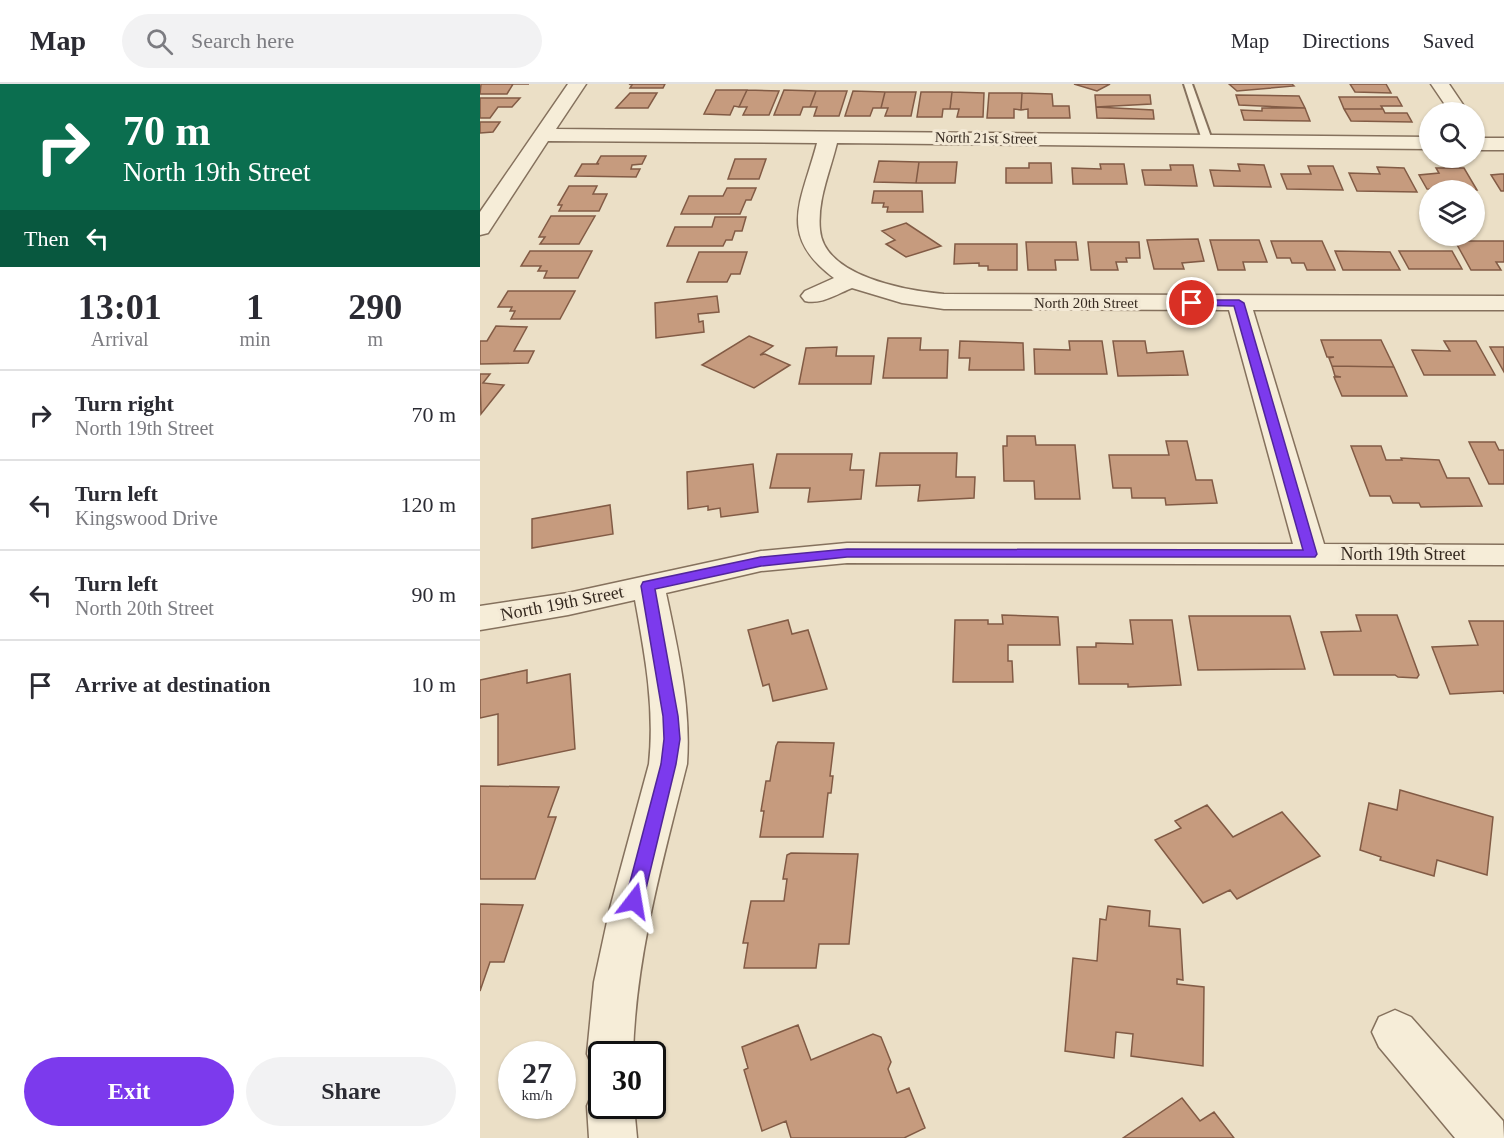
<!DOCTYPE html>
<html lang="en">
<head>
<meta charset="utf-8">
<style>
  :root { --surface:#fff; --page:#f2f2f3; --text:#2b2b33; --muted:#7c7c81; --line:#e1e1e2; --accent:#7c3aed }
  body { margin:0; font-family:Georgia,serif; background:var(--page); color:var(--text); height:100vh; display:flex; flex-direction:column; font-size:22px; white-space:nowrap }
  * { box-sizing:border-box; margin:0 }
  p { font-size:20px; color:var(--muted) }
  .icon { flex:none; width:33px; height:33px; fill:none; stroke:currentColor; stroke-width:2; stroke-linecap:round; stroke-linejoin:round }
  .map { position:relative; flex:1; overflow:hidden }
  .sheet { display:flex; flex-direction:column; background:var(--surface); width:480px }
  .sheet>* { flex:none }
  .hud { background:#0b6e4f; color:#fff; overflow:hidden }
  .controls { position:absolute; left:939px; top:18px; display:grid; gap:12px }
  .controls a { display:grid; place-items:center; width:66px; height:66px; border-radius:50%; background:var(--surface); box-shadow:0 2px 4px #0004; font-size:30px }
  .speed { position:absolute; left:18px; top:957px; display:flex; gap:12px; font-size:30px; font-weight:700; text-align:center }
  .speed>* { display:grid; place-content:center; width:78px; height:78px; border-radius:50%; background:var(--surface); box-shadow:0 2px 4px #0004; line-height:1 }
  .speed small { font-size:15px; font-weight:400 }
  .speed .limit { border:3px solid #111; border-radius:9px; background:#fff; color:#111 }
  .pin { position:absolute; display:grid; place-items:center; width:51px; height:51px; color:#fff; margin:-26px; border:3px solid #fff; border-radius:50%; box-shadow:0 2px 6px #0007 }
  .me { position:absolute; width:66px; margin:-33px; rotate:14deg; stroke-linejoin:round; filter:drop-shadow(0 0 4px #0008) }
  .turn { display:flex; align-items:center; gap:21px; height:126px; padding:0 24px; font-size:27px }
  .turn .icon { width:78px; height:78px; stroke-width:2.5 }
  .turn b { display:block; font-size:42px; line-height:51px }
  .then { display:flex; align-items:center; height:57px; padding:0 24px; background:#0003; gap:12px; font-size:22px }
  .eta { display:flex; justify-content:space-evenly; align-items:center; height:102px; text-align:center }
  .eta b { font-size:36px; font-weight:600; line-height:42px }
  .primary-button { display:flex; gap:12px; margin-top:auto; padding:12px 24px }
  .primary-button a { flex:1; height:69px; border-radius:36px; background:var(--accent); color:#fff; font-size:24px; font-weight:600; line-height:69px; text-align:center }
  .primary-button a+a { background:var(--page); color:var(--text) }
  ul { padding:0; list-style:none }
  li { display:flex; align-items:center; gap:18px; height:90px; padding:0 24px; border-top:2px solid var(--line) }
  li div { flex:1 }
  li b { display:block; font-size:22px }
  li em { font-style:normal }
  header { display:flex; align-items:center; gap:36px; box-sizing:border-box; height:84px; padding:0 30px; background:var(--surface); border-bottom:2px solid var(--line) }
  header strong { font-size:28px }
  nav { display:flex; gap:33px; margin-inline-start:auto; font-size:21px }
  .search { width:420px; height:54px; background:var(--page); display:flex; align-items:center; gap:15px; box-sizing:border-box; padding:0 21px; border-radius:33px; color:var(--muted); font-size:22px }
  main { display:flex; flex:1; min-height:0 }
  .map>svg:first-child { display:block }
  .building { fill:#c69b7e; stroke:#825b45; stroke-width:1.5 }
  .lines { fill:none; stroke-linecap:round; stroke-linejoin:round }
  .lane-casing { stroke:#85715d; stroke-width:4 }
  .street-casing { stroke:#85715d; stroke-width:3 }
  .lane { fill:#f6edd8; fill-rule:evenodd }
  .street { fill:#f6edd8; fill-rule:evenodd }
  .route { fill:#7c3aed; stroke:#51269a; stroke-width:1.5 }
  .labels { text-anchor:middle; stroke-width:6; stroke-linejoin:round; paint-order:stroke }
  .far-street-label { font-size:15px; fill:#362a20; stroke:#f3e9d5 }
  .street-label { font-size:18px; fill:#362a20; stroke:#f3e9d5 }
</style>
</head>
<body>
<header>
<strong>Map</strong>
<div class="search"><svg class="icon" aria-label="search" viewBox="0 0 24 24"><circle cx="10" cy="10" r="6"/><path d="M15 15l6 6"/></svg>Search here</div>
<nav><a>Map</a><a>Directions</a><a>Saved</a></nav>
</header>
<main>
<section class="sheet">
<div class="hud">
<div class="turn"><svg class="icon" aria-label="right" viewBox="0 0 24 24"><path d="M7 20v-9h11M14 6l5 5-5 5"/></svg><div><b>70 m</b>North 19th Street</div></div>
<div class="then">Then<svg class="icon" aria-label="left" viewBox="0 0 24 24"><path d="M17 20v-9H6M10 6l-5 5 5 5"/></svg></div>
</div>
<div class="eta">
<div><b>13:01</b><p>Arrival</p></div>
<div><b>1</b><p>min</p></div>
<div><b>290</b><p>m</p></div>
</div>
<ul>
<li><svg class="icon" aria-label="right" viewBox="0 0 24 24"><path d="M7 20v-9h11M14 6l5 5-5 5"/></svg><div><b>Turn right</b><p>North 19th Street</p></div><em>70 m</em></li>
<li><svg class="icon" aria-label="left" viewBox="0 0 24 24"><path d="M17 20v-9H6M10 6l-5 5 5 5"/></svg><div><b>Turn left</b><p>Kingswood Drive</p></div><em>120 m</em></li>
<li><svg class="icon" aria-label="left" viewBox="0 0 24 24"><path d="M17 20v-9H6M10 6l-5 5 5 5"/></svg><div><b>Turn left</b><p>North 20th Street</p></div><em>90 m</em></li>
<li><svg class="icon" aria-label="arrive" viewBox="0 0 24 24"><path d="M6 21V4h12l-3 4 3 4H6"/></svg><div><b>Arrive at destination</b></div><em>10 m</em></li>
</ul>
<div class="primary-button"><a>Exit</a><a>Share</a></div>
</section>
<div class="map">
<svg width="1024" height="1054" viewBox="0 0 1024 1054">
  <rect width="100%" height="100%" fill="#ebdfc6"/>
  <path class="building" d="M1 0H49H33L27 10H0Z
    M149 0H185L183 4H150L152 1Z
    M594 0H630L617 7Z
    M749 0H812L814 2 757 7Z
    M870 0H906L911 9 875 8Z
    M236 6H267L259 23 254 22 250 31 224 30Z
    M267 6 299 7 289 31H263L267 23H259Z
    M304 6 336 7 330 23H323L320 31H294Z
    M336 7H367L359 32H334L337 23H330Z
    M373 7 405 8 401 24H393L390 32H365Z
    M405 8H436L431 32H405L408 24H401Z
    M441 8H472L470 25H463L462 33H437Z
    M472 8 504 9 503 33H477L479 25H470Z
    M150 9H177L168 24H136Z
    M509 9H542L541 26 534 25V34H507Z
    M542 9 572 10 573 22H589L590 34H548V25L541 26Z
    M615 11H670L671 20 616 23Z
    M756 11 819 12 825 24 759 21Z
    M859 13H917L922 22H901L903 25H864Z
    M0 14H40L32 23H18L10 34H0Z
    M616 23 673 26 674 35 617 34Z
    M782 24H825L830 37 764 36 761 26 782 27Z
    M864 25H903L905 29H927L932 38 871 37Z
    M0 38H20L13 48 0 49Z
    M121 72H166L162 80 152 81 151 85H160L156 93 95 92 102 80H119L117 79Z
    M255 75H286L279 95H248Z
    M399 77 439 78 436 99 394 98Z
    M439 78H477L475 99H436Z
    M549 79H571L572 99H526V84H549Z
    M620 80H644L647 100H593L592 84 621 85Z
    M758 80 784 81 791 103 734 102 730 86 760 87Z
    M690 81H713L717 102 665 101 662 86H691Z
    M828 82H853L863 106 807 105 801 90H831Z
    M897 83 924 84 937 108 877 107 869 89 900 90Z
    M956 84H984L997 106 947 105 939 91 959 89Z
    M1021 90H1024V107H1021L1011 91Z
    M89 102H117L113 110H127L119 127H79L82 121H78Z
    M247 104H276L271 116H266L260 130H201L209 112H243Z
    M394 107H442L443 128H407L408 123H403L404 119H392Z
    M71 132H115L99 160H60L65 153H59Z
    M235 133H266L262 147H255L252 156H246L243 162H187L195 143H232Z
    M426 139 461 162 426 173 406 160 415 156 402 147Z
    M718 155 724 177 702 179 704 185H674L667 156Z
    M730 156H779L787 178H763L765 186H738Z
    M791 157H842L855 186H827L824 179H812L810 174H797Z
    M975 157H1024V178H1016L1021 186H991Z
    M546 158H596L598 176H575L576 186H548Z
    M608 158H659L660 174H646L647 178H636L638 186H611Z
    M475 160H537V186H508V182H499V179L474 180Z
    M50 167H112L98 194H64L67 187H58L61 182H41Z
    M855 167 910 168 920 186H863Z
    M919 167H972L982 185H929Z
    M219 168H267L260 190H251L247 198H207Z
    M28 207H95L80 235H31L35 227H30L32 223H18Z
    M237 212 239 228 218 230 219 238 223 237 224 248 176 254 175 219Z
    M16 242 47 243 34 267H54L48 279 0 280V257H7Z
    M269 252 293 262 280 271 285 270 310 281 274 304 222 281Z
    M408 254H441L440 266H468L467 294H403Z
    M841 256H901L914 283 852 282 849 274 854 273H847Z
    M480 257 543 259 544 286H489L490 274H479Z
    M589 257H622L627 290H555L554 265 590 266Z
    M633 257H665L667 269 703 267 708 291 638 292Z
    M964 257H996L1015 291H944L932 266 970 267Z
    M357 263 356 272H394L391 300H319L326 264Z
    M1010 263H1024V288Z
    M852 282 914 283 927 312H862L854 293H861L855 292Z
    M0 290H10L3 299 24 301 1 330Z
    M527 352H555L556 361H595L600 415H555L554 397H524L523 362H527Z
    M686 357H707L716 396H732L737 419 686 421 685 414H652L651 404H633L629 371H689Z
    M989 358H1015L1019 366H1024V400H1009Z
    M871 362H901L906 376H922L921 374 959 376 967 394H989L1002 422 941 423 939 419H913L910 412H890Z
    M400 369H477L476 393H495L494 414 438 417 440 401 396 402Z
    M297 370H372L370 386H384L381 415 328 418 330 404H290Z
    M273 380 278 428 241 433 240 424 228 426V422L208 425 207 388Z
    M130 421 133 450 52 464V435Z
    M522 531 578 533 580 561H528V577H532L533 598H473L475 536H508V540H523Z
    M876 531H917L939 591 937 594 918 593 915 591H854L841 548 881 547Z
    M709 532H810L825 585 718 586Z
    M308 536 312 550 328 546 347 605 293 617 289 600 283 602 268 546Z
    M650 536H692L701 601 648 603V600H599L597 563H616V559L653 560Z
    M989 537H1024V610L1023 607 970 610 952 563 998 561Z
    M47 586V599L90 590 95 665 18 681V630L0 634V596Z
    M298 658 354 659 350 692H353L351 709H348L343 753H280L284 727H281L286 697H290L296 662Z
    M0 702 79 703 68 733H76L55 795H0Z
    M920 706 1013 733 1007 791 957 776 954 792 900 776 901 773 880 766 889 719 917 726Z
    M727 721 753 753 802 728 840 772 757 815 750 806 723 819 675 756 701 744 695 737Z
    M311 769 378 770 369 860H339L336 884H264L268 859H263L271 817H304L307 795H303L307 771Z
    M0 820 43 821 24 878H10L0 907Z
    M628 822 670 827 669 842 700 845 703 896 697 895V900L724 903 723 982 651 972 653 950 636 948 634 974 585 967 593 874 617 877 620 835 626 836Z
    M318 941 331 976 393 950 401 953 411 978 408 985 417 1009 429 1004 445 1044 424 1054H311L306 1037 282 1047 264 986 268 984 262 963Z
    M702 1014 720 1037 734 1028 754 1054H643Z"/>
  <g class="lines">
    <defs>
      <path id="lane" d="M704 0H712L732 56 730 58 722 56Z"/>
      <path id="street" d="M88 0H106L76 45 950 53V65L357 59C350 88 337 116 340 146 344 193 428 207 464 210L1024 212V226H773L844 460 1024 461V481L367 479 281 487 186 509C198 566 211 621 207 680 183 776 156 870 153 970H122V989L114 986 107 970 114 898 130 824 169 680C175 624 165 571 155 516L88 531 0 546V522L88 509 281 467 367 459 813 460 749 226 464 225 422 219 372 204C357 210 341 221 325 217L321 212 325 207 354 194C296 151 322 117 337 59L68 57 8 149 0 151V128Z
        M951 0H969L988 28H970Z
        M994 54H1024V66H994Z
        M915 926 931 933 1023 1037 1024 1054H975L899 963 892 948 899 933Z
        M122 1002V1022H154L157 1054H109L107 1022 114 1005Z"/>
    </defs>
    <use href="#lane" class="lane-casing"/>
    <use href="#street" class="street-casing"/>
    <use href="#lane" class="lane"/>
    <use href="#street" class="street"/>
  </g>
  <path class="route" d="M712 216H759L764 219 837 470 835 473H367L281 482 175 505 198 632 200 655 196 680 163 817 160 822 154 825 148 822 145 817 181 680 184 655 183 632 161 502 163 498 281 473 367 465 823 466 754 222 709 221 708 219Z"/>
  <g class="labels">
    <g class="far-street-label">
      <text transform="translate(506 54) rotate(1)" y="5">North 21st Street</text>
      <text x="606" y="224">North 20th Street</text>
    </g>
    <g class="street-label">
      <text x="923" y="476">North 19th Street</text>
      <text transform="translate(82 519) rotate(-11)" y="6">North 19th Street</text>
    </g>
  </g>
</svg>
<div class="controls">
<a><svg class="icon" aria-label="search" viewBox="0 0 24 24"><circle cx="10" cy="10" r="6"/><path d="M15 15l6 6"/></svg></a>
<a><svg class="icon" aria-label="layers" viewBox="0 0 24 24"><path d="M12 4l9 5-9 5-9-5zM3 14l9 5 9-5"/></svg></a>
</div>
<div class="speed"><div>27<small>km/h</small></div><div class="limit">30</div></div>
<div class="pin" style="left:712px;top:219px;background:#d93025"><svg class="icon" aria-label="arrive" viewBox="0 0 24 24"><path d="M6 21V4h12l-3 4 3 4H6"/></svg></div>
<svg class="me" style="left:154px;top:817px" viewBox="-20 -20 40 40"><path d="M0-17L14 15 0 8-14 15z" fill="#7c3aed" stroke="#fff" stroke-width="4"/></svg>
</div>
</main>
</body>
</html>
